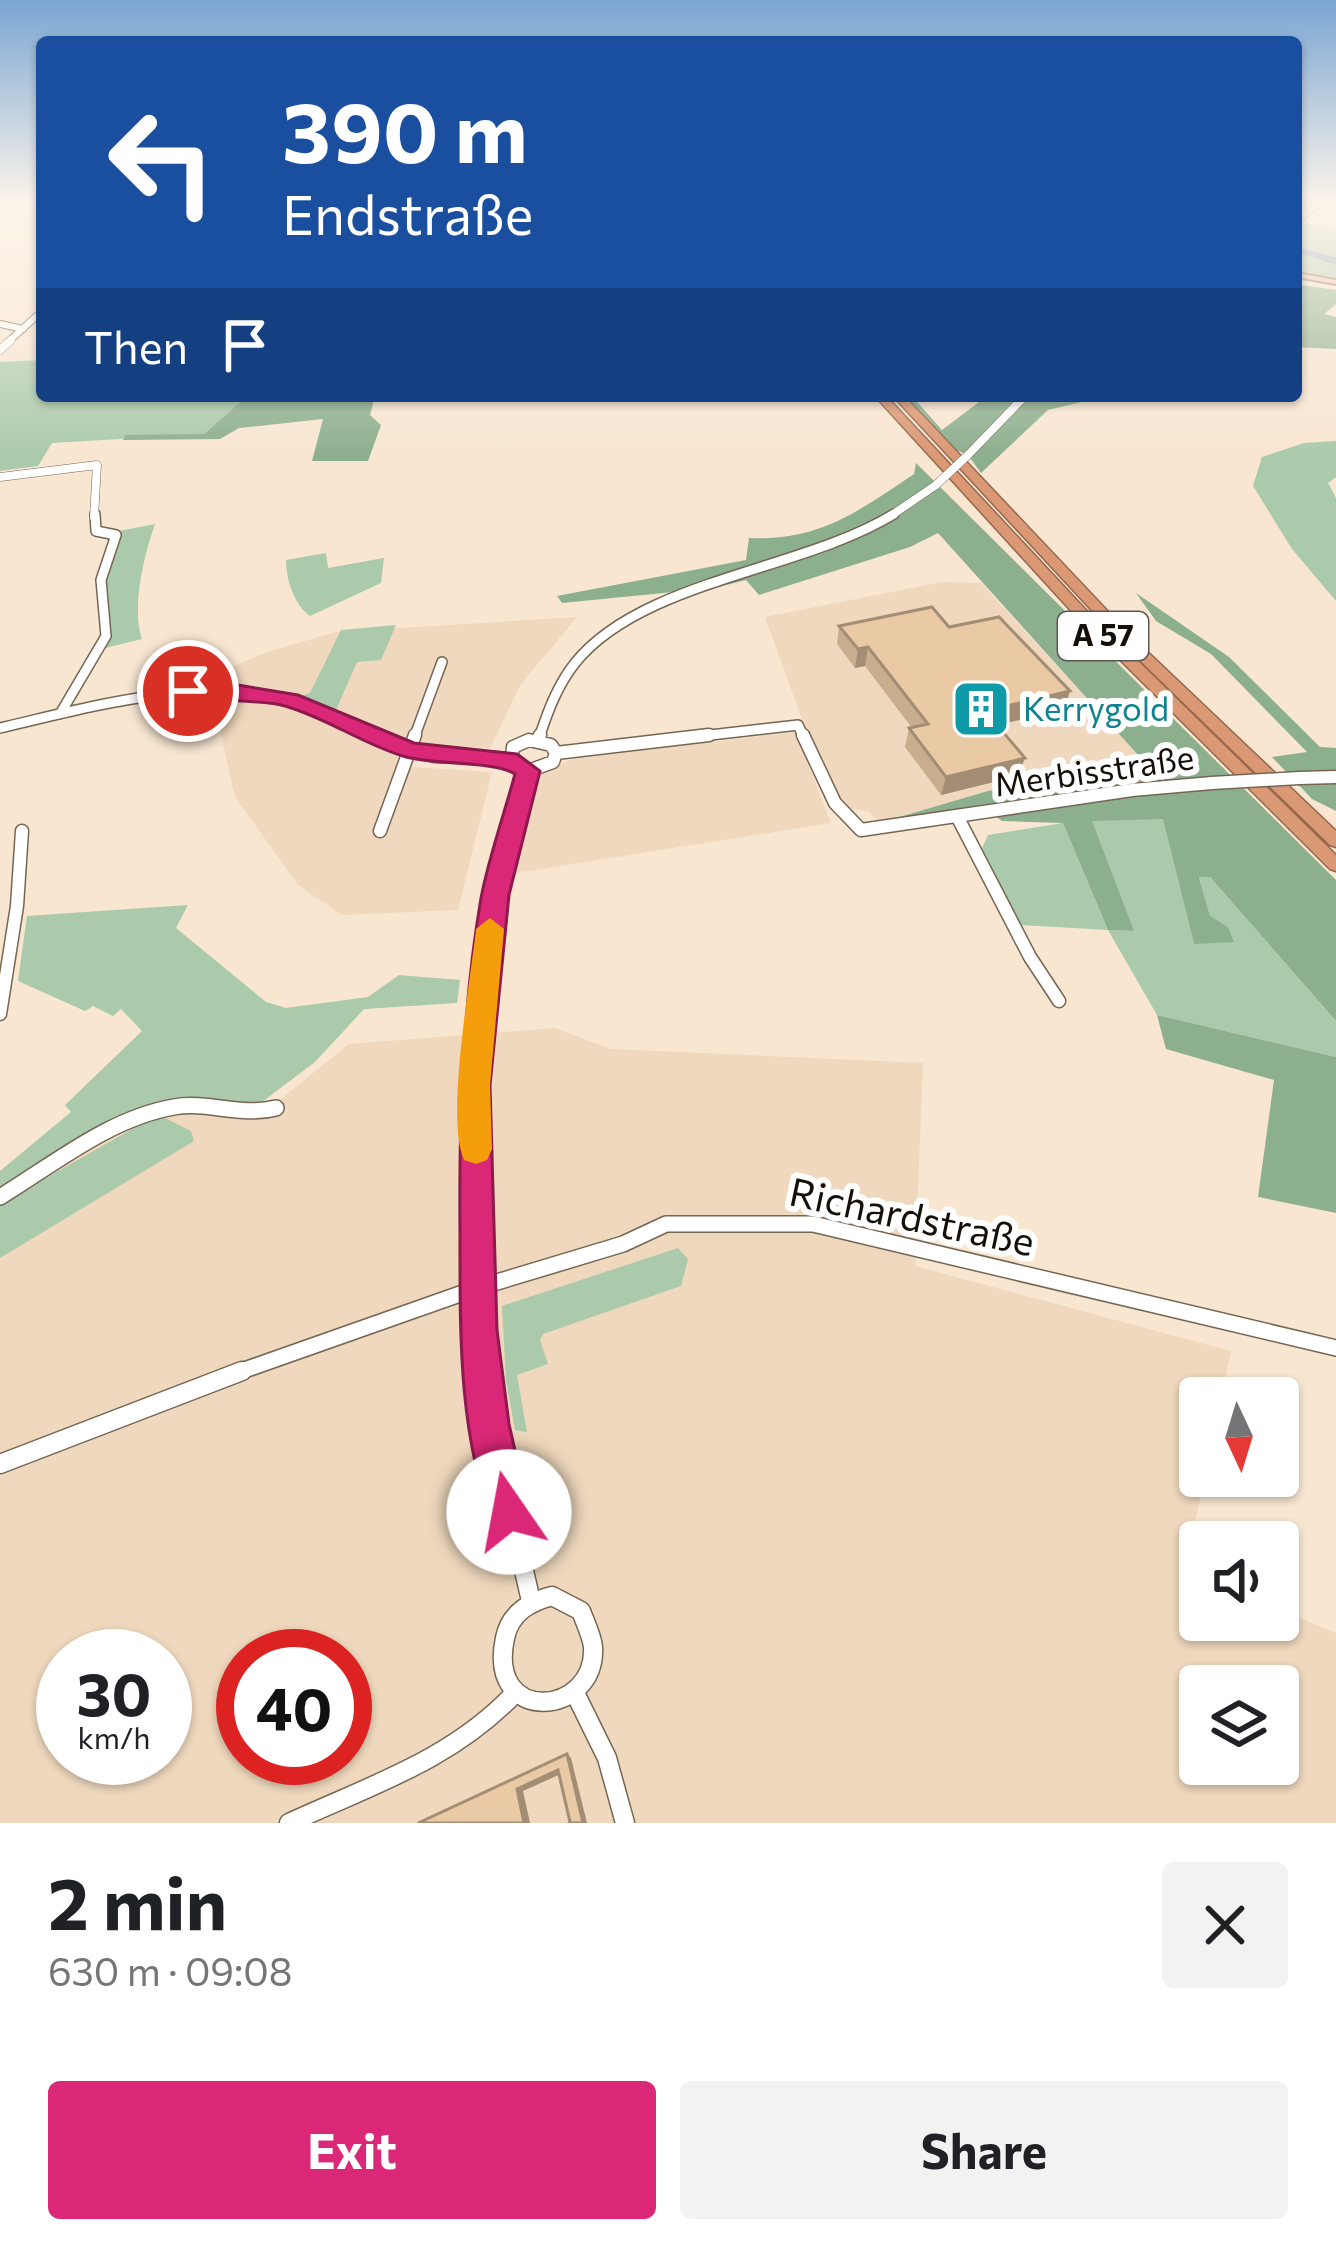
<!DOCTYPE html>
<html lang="en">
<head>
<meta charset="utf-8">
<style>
  :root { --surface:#fff; --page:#f2f2f2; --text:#202124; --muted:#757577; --accent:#db2777 }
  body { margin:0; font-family:Commissioner,sans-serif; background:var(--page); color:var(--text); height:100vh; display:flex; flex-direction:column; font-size:45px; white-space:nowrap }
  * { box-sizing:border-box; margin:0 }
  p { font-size:39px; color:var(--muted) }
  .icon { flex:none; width:66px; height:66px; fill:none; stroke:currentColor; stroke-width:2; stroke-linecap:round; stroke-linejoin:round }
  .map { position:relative; height:1823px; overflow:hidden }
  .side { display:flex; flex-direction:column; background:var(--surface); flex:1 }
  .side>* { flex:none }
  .hud { position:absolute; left:36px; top:36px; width:1266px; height:366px; border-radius:12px; box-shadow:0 3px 9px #0004; background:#1a4fa0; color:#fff; overflow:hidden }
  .needle { width:78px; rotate:176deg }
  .tools { position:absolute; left:1179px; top:1377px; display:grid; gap:24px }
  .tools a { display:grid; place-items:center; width:120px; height:120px; border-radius:12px; background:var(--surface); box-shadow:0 3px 9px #0004; font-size:60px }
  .speed { position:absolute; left:36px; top:1629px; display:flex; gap:24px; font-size:60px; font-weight:700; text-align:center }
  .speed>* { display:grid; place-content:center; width:156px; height:156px; border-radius:50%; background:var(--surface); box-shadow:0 3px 9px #0004; line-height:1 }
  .speed small { font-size:30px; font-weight:400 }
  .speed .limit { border:18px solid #d22; background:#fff; color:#111 }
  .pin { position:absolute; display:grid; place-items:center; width:102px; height:102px; color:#fff; margin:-51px; border:6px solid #fff; border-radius:50%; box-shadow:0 3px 12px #0007 }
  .me { position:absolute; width:132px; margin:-66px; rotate:348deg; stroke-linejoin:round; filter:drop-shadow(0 0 9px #0008) }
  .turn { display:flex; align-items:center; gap:42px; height:252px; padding:0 48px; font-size:54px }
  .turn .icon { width:156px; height:156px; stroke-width:2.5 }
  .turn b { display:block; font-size:84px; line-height:102px }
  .then { display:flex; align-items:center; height:114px; padding:0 48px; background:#0003; gap:24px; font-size:45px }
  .round { display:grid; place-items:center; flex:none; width:126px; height:126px; border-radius:12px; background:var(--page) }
  .headline { display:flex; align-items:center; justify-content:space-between; height:204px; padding:0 48px }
  h1 { font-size:72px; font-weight:700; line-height:90px }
  .cta { display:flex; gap:24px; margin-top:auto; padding:24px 48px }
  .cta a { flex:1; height:138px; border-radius:12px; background:var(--accent); color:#fff; font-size:48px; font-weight:700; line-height:138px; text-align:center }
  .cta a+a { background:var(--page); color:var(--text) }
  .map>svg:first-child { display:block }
  .built { fill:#efd8bd; fill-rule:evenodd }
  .green { fill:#aacaab }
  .forest { fill:#8caf8e }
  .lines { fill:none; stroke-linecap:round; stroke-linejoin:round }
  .stream { stroke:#7690b3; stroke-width:3 }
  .minor-far5-casing { stroke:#756653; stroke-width:8 }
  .minor-far4-casing { stroke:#756653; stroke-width:9 }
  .minor-far3-casing { stroke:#756653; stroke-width:12 }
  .minor-far2-casing { stroke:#756653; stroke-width:15 }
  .minor-far1-casing { stroke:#756653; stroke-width:18 }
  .minor-casing { stroke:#756653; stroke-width:21 }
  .major-casing { stroke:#95684e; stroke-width:4 }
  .highway-casing { stroke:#95684e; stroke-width:3 }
  .minor-far5 { stroke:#fff; stroke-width:6 }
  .minor-far4 { stroke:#fff; stroke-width:8 }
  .minor-far3 { stroke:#fff; stroke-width:9 }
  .minor-far2 { stroke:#fff; stroke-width:12 }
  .minor-far1 { stroke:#fff; stroke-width:15 }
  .minor { stroke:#fff; stroke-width:18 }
  .major { fill:#e9c1ac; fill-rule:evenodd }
  .highway { fill:#da9874; fill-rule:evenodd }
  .minor-bridge-far1-casing { stroke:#756653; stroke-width:9; stroke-linecap:butt }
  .minor-bridge-casing { stroke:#756653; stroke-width:15; stroke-linecap:butt }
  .minor-bridge-far1 { stroke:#fff; stroke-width:8 }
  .minor-bridge { stroke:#fff; stroke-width:12 }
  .wall { fill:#c8ae8e }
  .shaded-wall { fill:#a38d74 }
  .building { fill:#e9caa5; stroke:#a38d74; stroke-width:3 }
  .route { fill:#db2777; stroke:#8e194d; stroke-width:3 }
  .slow { fill:#f59e0b }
  .labels { text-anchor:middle; stroke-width:12; stroke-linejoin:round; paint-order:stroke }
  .shield { fill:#fff; stroke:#5a5752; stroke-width:3 }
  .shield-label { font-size:30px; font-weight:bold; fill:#140f08 }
  .culture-label { font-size:33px; fill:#0d838f; stroke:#fff; text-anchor:start }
  .street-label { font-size:33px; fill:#140f08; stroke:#fff }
  .near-street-label { font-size:39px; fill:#140f08; stroke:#fff }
</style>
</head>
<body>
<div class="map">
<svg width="1336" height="1823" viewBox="0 0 1336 1823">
  <rect width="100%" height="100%" fill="#f8e6d1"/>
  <path class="built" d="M942 582 981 583 1149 766 988 791 879 823 869 812 843 807 804 725 765 617Z
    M577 617 521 684 490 748 418 745 411 767 492 772 458 910 342 915 298 885 235 797 214 703 223 671 267 652 336 632Z
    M795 732 831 823 509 874 533 778 572 759Z
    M555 1028 611 1049 923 1063 915 1266 1231 1351 1221 1398H1200V1476H1205L1185 1570 1200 1577V1620H1278V1609L1336 1633V1823H0V1197L107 1134 206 1096 275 1104 349 1044ZM63 1656H165V1758H63ZM243 1656H345V1758H243ZM1200 1686H1278V1764H1200Z"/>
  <path class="green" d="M1306 223 1336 230V279L1296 272V230Z
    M42 360V396H247L204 434 52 443 38 466 0 471V362Z
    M1336 441V477L1328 483 1336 498V601L1292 549 1253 486 1262 457 1304 443Z
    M155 524C144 555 131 609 142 639L105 648 110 635 105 572 119 531Z
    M326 553 328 568 384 558 381 583 310 616C294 605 286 579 286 560Z
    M396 625 381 660 357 662 336 710 298 697 310 693 341 630Z
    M1163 818 1194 944 1228 927 1210 917 1199 876 1210 877 1336 1021V1057L1157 1015 1108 930 1021 925 982 848 988 835 1063 823 1108 930 1133 931 1091 820Z
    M188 905 176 928 266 1002 286 1008 368 997 399 975 460 980 457 1003 364 1009 315 1062 254 1108 178 1101 0 1194V1171L71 1112 65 1105 142 1031 121 1009 113 1016 93 1006 85 1011 18 981 27 916Z
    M163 1117 191 1131 194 1141 0 1258V1204L141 1124Z
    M678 1248 688 1259 681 1286 543 1334 540 1340 548 1364 517 1375 527 1432 515 1430 506 1380 502 1306Z"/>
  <path class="forest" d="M1296 284 1336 290V304L1324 314 1336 317V349L1296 347Z
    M247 396H375L370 415 381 425 368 461H312L323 419 239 428 220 439 123 440 126 435 204 434Z
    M896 396H912L942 430 987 396H1106L1048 410 981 473 968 455 943 445Z
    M916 463 1336 880V1021L1210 877H1199L1210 916 1228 927 1234 942 1194 944 1163 819 1092 821 1134 931 1108 930 1063 823 1002 821 994 815 879 823 988 791 1148 766 938 533 910 547 759 595 746 580 714 588 562 603 557 596 746 560 749 538C820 541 857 512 914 474Z
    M1136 593 1229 657 1320 747 1336 748V811L1312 799 1272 757 1307 752 1211 654 1156 621Z
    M1157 1015 1336 1057V1213L1258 1197 1274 1080 1166 1049Z"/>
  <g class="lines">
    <path class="stream" d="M1296 250 1336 263
      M1302 250 1336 259"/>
    <defs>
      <path id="minor-far5" d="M0 324 23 329
        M7 343 42 311"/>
      <path id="minor-far4" d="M0 350 11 340
        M968 455 1025 396
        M0 477 97 465 94 517
        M889 517 936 485"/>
      <path id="minor-far3" d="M60 714 106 636 101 580 116 535 96 531 95 514
        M0 728C95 706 195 676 293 701 323 709 350 725 378 738
        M414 738 442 662
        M539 738C548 711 557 686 575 663 642 580 801 571 894 514
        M684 738 798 725 804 738"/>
      <path id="minor-far2" d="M372 735 434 756 509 759
        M803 735 835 803 861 830 1132 790 1212 783
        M529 740 551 745 556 753 553 762 528 771 511 764 513 747Z
        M538 740 540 735
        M556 753 709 735
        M1299 778 1336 777
        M958 818 1030 957 1059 1001
        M380 831 415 735
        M0 1014 17 906 22 831
        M482 1018 495 895 528 771"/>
      <path id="minor-far1" d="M482 1015C470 1130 469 1260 484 1374
        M0 1197C54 1164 110 1118 174 1107 208 1101 241 1117 276 1108
        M233 1374 477 1288 623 1244 666 1224H813L1336 1348"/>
      <path id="minor" d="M483 1371 490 1424 531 1601
        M0 1464 242 1371
        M552 1596 581 1611C585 1622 592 1636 593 1647 597 1716 486 1727 505 1638 510 1613 529 1602 552 1596Z
        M575 1693 607 1758 625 1823
        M289 1823C371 1785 452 1760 515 1693"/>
      <path id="major" d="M1315 204H1322L1296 225V219Z
        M1296 273 1336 280V284L1296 277Z"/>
      <path id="highway" d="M875 396H886L1084 608 1336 855V871L1330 869 1074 614Z
        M893 396H904L1134 639 1336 831V847L1330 845 1124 645Z"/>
    </defs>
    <use href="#minor-far5" class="minor-far5-casing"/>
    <use href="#minor-far4" class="minor-far4-casing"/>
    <use href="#minor-far3" class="minor-far3-casing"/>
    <use href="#minor-far2" class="minor-far2-casing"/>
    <use href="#minor-far1" class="minor-far1-casing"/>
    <use href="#minor" class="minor-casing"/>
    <use href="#major" class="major-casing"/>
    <use href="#highway" class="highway-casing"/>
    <use href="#minor-far5" class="minor-far5"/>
    <use href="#minor-far4" class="minor-far4"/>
    <use href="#minor-far3" class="minor-far3"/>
    <use href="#minor-far2" class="minor-far2"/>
    <use href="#minor-far1" class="minor-far1"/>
    <use href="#minor" class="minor"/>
    <use href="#major" class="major"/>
    <use href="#highway" class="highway"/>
    <defs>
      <path id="minor-bridge-far1" d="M936 485 968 455"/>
      <path id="minor-bridge" d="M1212 783 1299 778"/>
    </defs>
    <use href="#minor-bridge-far1" class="minor-bridge-far1-casing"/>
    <use href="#minor-bridge" class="minor-bridge-casing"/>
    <use href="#minor-bridge-far1" class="minor-bridge-far1"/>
    <use href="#minor-bridge" class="minor-bridge"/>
  </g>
  <path class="wall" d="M839 626 949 627 1070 691 1064 710 997 725 1018 776 941 795 905 747 909 728H912L865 666 855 668 837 644Z"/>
  <path class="shaded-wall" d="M868 647 865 666 855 668 858 649Z
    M1070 691 1064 710 979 729 985 711Z
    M1025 758 1018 776 941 795 946 777Z
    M567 1754 571 1758 587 1823H583Z
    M558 1770 563 1773 523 1791 530 1823H524L517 1789Z"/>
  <path class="building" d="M932 607 949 627 999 617 1070 691 985 711 1025 758 946 777 909 728 928 724 868 647 858 649 839 626Z
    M567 1754 583 1823H569L570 1822 558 1770 517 1789 524 1823H418Z"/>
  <linearGradient id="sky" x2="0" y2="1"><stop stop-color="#7aa6d3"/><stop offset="0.44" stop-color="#fcf4ea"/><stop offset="1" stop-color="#fcf4ea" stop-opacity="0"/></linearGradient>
  <rect width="1336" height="459" fill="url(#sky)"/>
  <path class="route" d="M226 683 298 695 414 743 517 754 540 771 509 895 490 1085 497 1330 509 1424 529 1512 524 1527 509 1533 495 1527C458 1438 460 1330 460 1237 459 1123 462 1010 481 898 489 856 504 815 515 774 494 761 437 765 406 757 364 745 327 718 285 706 259 698 192 704 177 691L188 684Z"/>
  <path class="slow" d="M490 918 504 929 490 1085 492 1149 487 1160 476 1164 464 1160C445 1118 471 979 476 929Z"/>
  <defs>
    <symbol id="building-square" viewBox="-11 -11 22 22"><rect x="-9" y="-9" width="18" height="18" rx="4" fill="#0f9aa8" stroke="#fff"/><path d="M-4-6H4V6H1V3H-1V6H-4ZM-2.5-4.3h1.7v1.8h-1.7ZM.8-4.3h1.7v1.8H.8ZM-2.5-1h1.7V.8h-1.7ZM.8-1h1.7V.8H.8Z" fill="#fff"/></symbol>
  </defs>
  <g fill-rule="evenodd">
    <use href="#building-square" x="948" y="676" width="66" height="66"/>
  </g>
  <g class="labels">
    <rect class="shield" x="1058" y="612" width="90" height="48" rx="9"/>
    <g class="shield-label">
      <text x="1103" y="646">A 57</text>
    </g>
    <g class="culture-label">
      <text x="1023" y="721">Kerrygold</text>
    </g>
    <g class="street-label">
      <text transform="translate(1094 771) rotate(-8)" y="12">Merbisstraße</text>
    </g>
    <g class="near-street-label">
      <text transform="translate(912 1217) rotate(12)" y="14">Richardstraße</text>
    </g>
  </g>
</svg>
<div class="tools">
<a><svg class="needle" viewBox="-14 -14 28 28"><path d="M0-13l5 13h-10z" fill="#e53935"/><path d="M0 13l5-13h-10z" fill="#757577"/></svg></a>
<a><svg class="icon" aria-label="sound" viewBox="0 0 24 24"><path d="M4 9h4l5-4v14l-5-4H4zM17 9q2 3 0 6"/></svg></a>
<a><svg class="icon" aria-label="layers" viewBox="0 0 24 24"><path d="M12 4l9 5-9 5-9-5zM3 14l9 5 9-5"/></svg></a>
</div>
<div class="speed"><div>30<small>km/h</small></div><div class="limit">40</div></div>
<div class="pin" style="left:188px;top:691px;background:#d93025"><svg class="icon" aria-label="arrive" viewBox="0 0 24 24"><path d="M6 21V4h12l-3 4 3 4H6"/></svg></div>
<svg class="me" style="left:509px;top:1512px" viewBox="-20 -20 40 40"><circle r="19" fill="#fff"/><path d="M0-13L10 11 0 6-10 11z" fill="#db2777"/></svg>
<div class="hud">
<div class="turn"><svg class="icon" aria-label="left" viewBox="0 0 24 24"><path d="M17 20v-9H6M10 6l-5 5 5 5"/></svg><div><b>390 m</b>Endstraße</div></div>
<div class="then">Then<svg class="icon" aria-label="arrive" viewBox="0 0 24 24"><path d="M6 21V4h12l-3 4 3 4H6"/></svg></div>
</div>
</div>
<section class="side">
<div class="headline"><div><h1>2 min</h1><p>630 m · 09:08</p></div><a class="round"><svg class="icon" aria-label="close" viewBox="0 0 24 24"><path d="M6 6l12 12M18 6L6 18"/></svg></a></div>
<div class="cta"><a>Exit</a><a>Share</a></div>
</section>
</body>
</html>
